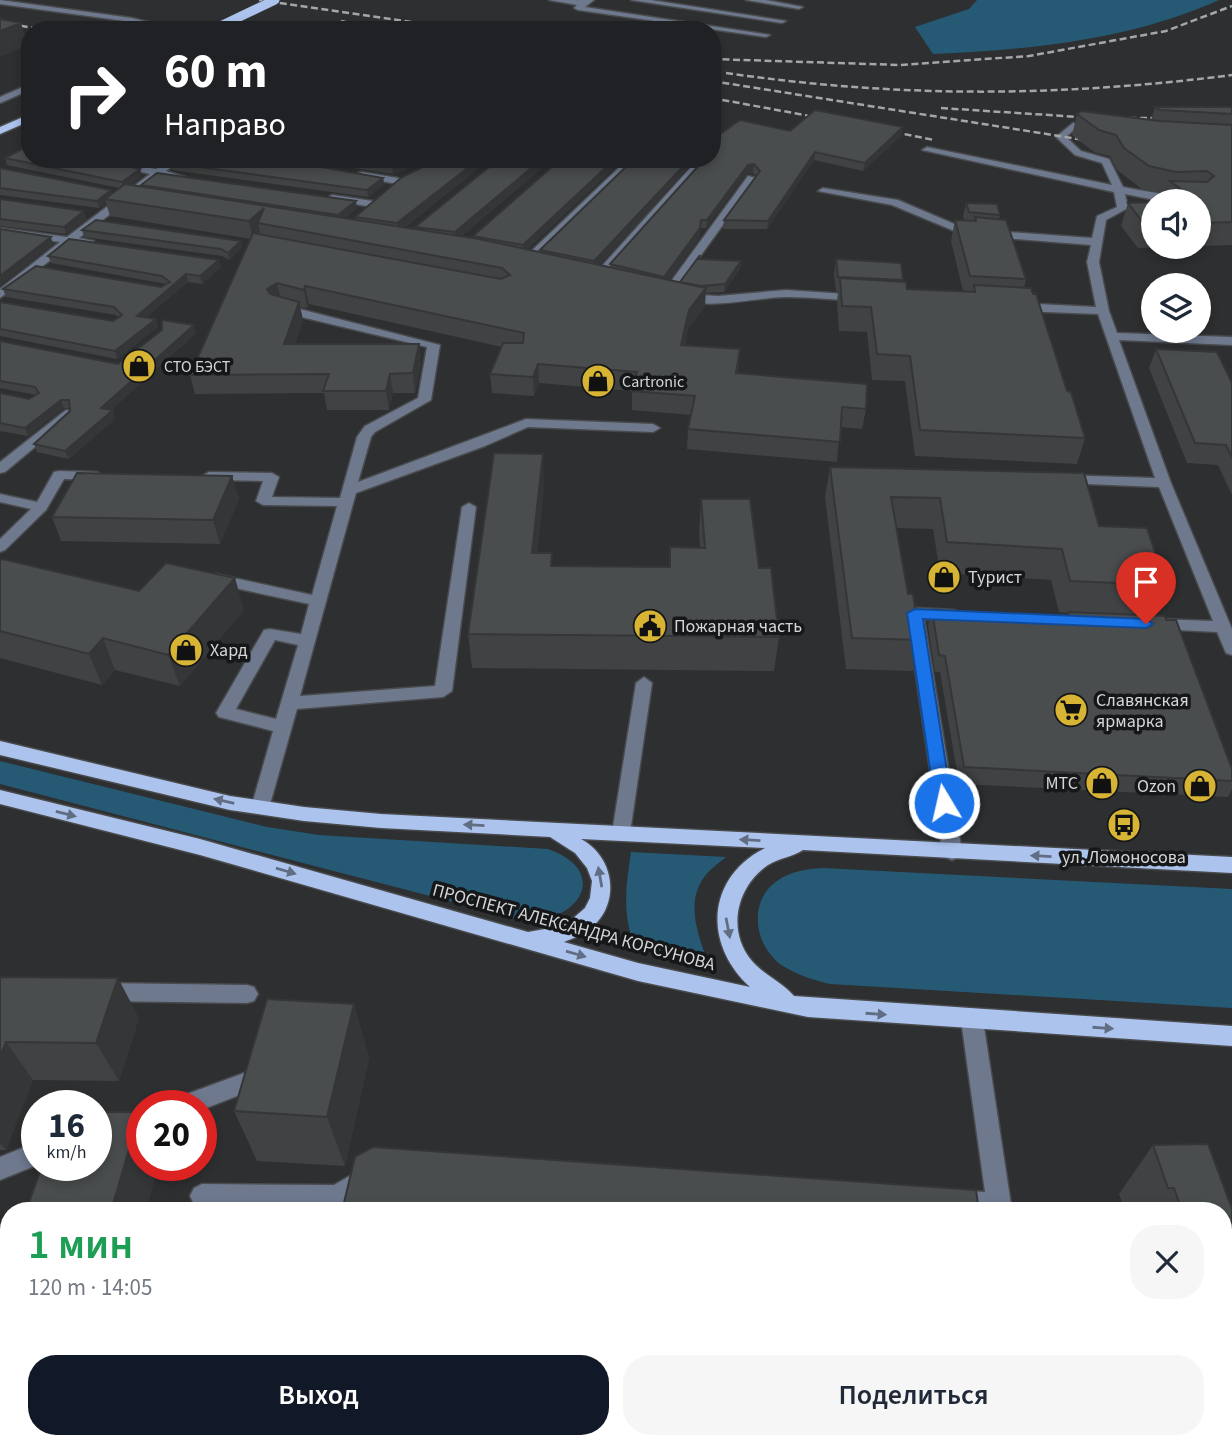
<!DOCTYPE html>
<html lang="ru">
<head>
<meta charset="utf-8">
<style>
  :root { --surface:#fff; --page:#f6f6f7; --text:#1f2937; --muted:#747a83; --accent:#111827 }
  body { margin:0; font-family:"Source Sans 3",sans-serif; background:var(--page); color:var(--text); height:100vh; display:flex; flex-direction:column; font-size:26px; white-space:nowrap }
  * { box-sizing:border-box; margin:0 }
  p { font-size:23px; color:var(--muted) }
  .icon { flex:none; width:38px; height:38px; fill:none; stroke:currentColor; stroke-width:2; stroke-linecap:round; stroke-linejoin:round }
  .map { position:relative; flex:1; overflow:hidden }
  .details { position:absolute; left:0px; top:1202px; width:1232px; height:247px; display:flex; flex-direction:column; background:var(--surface); border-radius:28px 28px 0 0; box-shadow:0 4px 10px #0003 }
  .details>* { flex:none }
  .banner { position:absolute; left:21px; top:21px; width:700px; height:147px; border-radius:28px; box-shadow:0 4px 10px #0003; background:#202124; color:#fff; overflow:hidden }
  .fabs { position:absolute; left:1141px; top:189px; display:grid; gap:14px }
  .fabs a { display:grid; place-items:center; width:70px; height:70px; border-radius:50%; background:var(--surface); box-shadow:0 4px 10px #0003; font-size:35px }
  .speed { position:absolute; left:21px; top:1090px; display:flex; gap:14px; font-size:35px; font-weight:700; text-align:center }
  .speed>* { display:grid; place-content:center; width:91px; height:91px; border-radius:50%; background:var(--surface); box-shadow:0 4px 10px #0003; line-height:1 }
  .speed small { font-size:18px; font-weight:400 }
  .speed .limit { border:10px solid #d22; background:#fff; color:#111 }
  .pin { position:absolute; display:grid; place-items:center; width:60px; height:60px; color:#fff; margin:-72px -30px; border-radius:50% 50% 50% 0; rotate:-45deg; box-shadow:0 0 7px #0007 }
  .pin .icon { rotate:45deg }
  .me { position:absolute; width:77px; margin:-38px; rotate:351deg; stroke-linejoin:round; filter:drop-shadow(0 0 5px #0008) }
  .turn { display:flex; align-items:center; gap:24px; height:147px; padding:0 28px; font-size:32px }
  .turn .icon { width:91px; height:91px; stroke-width:2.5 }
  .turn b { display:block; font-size:49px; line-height:60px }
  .round { display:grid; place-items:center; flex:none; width:74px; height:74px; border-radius:28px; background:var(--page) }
  .summary { display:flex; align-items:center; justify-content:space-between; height:119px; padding:0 28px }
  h1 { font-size:42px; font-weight:600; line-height:52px; color:#1e9e55 }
  .action { display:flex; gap:14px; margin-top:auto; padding:14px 28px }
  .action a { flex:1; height:80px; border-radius:28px; background:var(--accent); color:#fff; font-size:28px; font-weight:600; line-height:80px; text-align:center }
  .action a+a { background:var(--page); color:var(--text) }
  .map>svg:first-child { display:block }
  .green { fill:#265974 }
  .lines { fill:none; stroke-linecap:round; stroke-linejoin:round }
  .minor-casing { stroke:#484a4c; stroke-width:3 }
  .major-casing { stroke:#484a4c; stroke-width:3 }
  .minor { fill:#6e798e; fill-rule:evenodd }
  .major { fill:#acc3ed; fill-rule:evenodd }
  .rail { stroke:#a5a6a8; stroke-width:2.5; stroke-dasharray:7 3.5; stroke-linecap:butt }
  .major-bridge-casing { stroke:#484a4c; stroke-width:10; stroke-linecap:butt }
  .major-bridge { stroke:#acc3ed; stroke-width:9 }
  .wall { fill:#404243; fill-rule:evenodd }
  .shaded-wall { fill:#343637 }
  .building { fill:#4a4d4e; stroke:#343637; stroke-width:2 }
  .oneway { fill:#616d82 }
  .route { fill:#1a73e8; stroke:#114b97; stroke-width:2 }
  .labels { text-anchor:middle; stroke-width:7; stroke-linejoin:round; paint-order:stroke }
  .far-poi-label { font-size:16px; fill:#d5d6d7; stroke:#161718; text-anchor:start }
  .poi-label { font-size:18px; fill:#d5d6d7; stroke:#161718; text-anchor:start }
  .street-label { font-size:18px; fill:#d5d6d7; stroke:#161718 }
</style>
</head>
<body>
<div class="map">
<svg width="1232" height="1448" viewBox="0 0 1232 1448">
  <rect width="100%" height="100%" fill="#2d2f31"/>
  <path class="green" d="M977 0H1219C1130 40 1029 50 933 54L915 27 969 9Z
    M0 761 267 827 319 835 548 849C610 871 581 921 526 921L0 784Z
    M631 852 726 857C719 863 710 869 705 876 685 902 698 935 708 962L650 952 634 944C622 912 626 885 631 852Z
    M823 868 1232 889V1008L830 984C811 979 796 975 780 964 754 944 748 901 777 881 791 871 806 869 823 868Z"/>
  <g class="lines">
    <defs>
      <path id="minor" d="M0 0 132 18 180 30H164L132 22 0 4Z
        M549 0H594L585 7 770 35 766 37 578 10 574 8 577 5Z
        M631 0H651L786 21 782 23Z
        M746 0H766L803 7 799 9Z
        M30 84V90L0 103V97Z
        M1073 123 1098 128 1100 130 1095 133 1075 129 1066 137 1081 151 1109 159 1123 187C1135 190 1188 197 1193 200L1160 201 1125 194 1128 208 1106 220 1099 262 1109 311 1117 333 1232 337V345L1119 340 1171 483 1232 629V655L1226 653 1217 632 1156 629 1148 624 1156 619 1213 621 1159 487 1062 483 1055 479 1062 475 1155 478 1098 314 1019 311 1013 307 1019 303 1096 307 1087 262 1091 245 964 235 892 205 818 191 823 188 898 200 966 229 1092 238 1097 216 1117 207 1114 192 922 150 927 147 1112 185 1102 163 1075 155 1056 137Z
        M82 159H103L156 169 170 159H182L166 171 185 177 180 180 160 176 79 238 94 241V245L72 244 0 298V289L60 242 0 234V228L67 237 150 174Z
        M628 159H639L531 263H523V259Z
        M691 167 699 169 601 280H593V276Z
        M362 172 398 178 403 181 398 184 358 177V173Z
        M748 176 757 178 672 295H664V291Z
        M332 195 373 201 378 204 373 207 328 200 327 198Z
        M786 290 862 295 868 298 862 301C837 300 811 297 786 297 759 297 699 312 678 297L684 294 718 296Z
        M280 304 440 345 431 400 375 432 371 437 358 482 526 419 653 424 660 428 653 432 528 427 485 446 356 493 300 696 435 686 462 507 469 503 476 507 452 691 443 697 297 709 269 808 267 813H253L251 808 273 731 219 717 216 713 264 630 270 629 301 634 309 604 216 584 208 579 216 574 312 595 337 506 263 505 256 501 263 481 209 480 202 476 209 472 272 473 279 477 272 497 340 498 357 437 365 426 418 398 427 347 276 311 274 308ZM275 640 298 645 276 719 236 709Z
        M66 410 71 411V417L5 472 0 473V462Z
        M59 471 97 472 104 476 97 480 64 479 46 510 5 550 0 552V539L31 509 0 502V494L37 502 54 472Z
        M915 608 954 610 962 615 954 620 924 619 962 852 959 857 952 860 945 857 942 852 907 613Z
        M644 677 652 683 630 833 628 838 621 840 614 838 612 833 636 683Z
        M101 983 247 985 254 987 258 994 254 1001 247 1003 101 1001 94 999 90 992 94 985Z
        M972 1010 980 1013 983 1020 1012 1211H947L942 1202 945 1194 954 1190 985 1192 961 1020 964 1013Z
        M255 1069 263 1072 266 1079 263 1086 201 1110V1106H173L176 1098Z
        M37 1142V1165L0 1180V1157Z
        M365 1167 373 1171 377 1179 373 1187 337 1209 202 1208 194 1204 190 1196 194 1188 202 1184 334 1185Z
        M1223 1430H1232V1448H1032L1029 1442 1223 1440Z"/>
      <path id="major" d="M30 114V121L0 134V127Z
        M0 741 230 796 304 807 381 814 1232 857V873L803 850C793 857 779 858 768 865 737 886 726 930 752 961 764 975 782 982 794 996L1232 1026V1046L808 1017 638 981 200 855 0 804V790L200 839 528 932 556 927 570 921 585 908 590 898 592 881 587 868 575 853 550 837 381 828 304 821 230 810 0 755ZM581 839 765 848C706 878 703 944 750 987L638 963 564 942C570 939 578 937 584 933 621 911 618 859 581 839Z"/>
    </defs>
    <use href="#minor" class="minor-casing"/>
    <use href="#major" class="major-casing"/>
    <use href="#minor" class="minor"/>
    <use href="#major" class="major"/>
    <path class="rail" d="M259 0 466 30
      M341 21 386 30
      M0 22 45 30
      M712 59 900 65 1029 56 1166 31 1232 6
      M726 73C900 98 1058 97 1232 75
      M712 81 1097 142
      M712 98 826 119
      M941 108 1094 118
      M1119 118H1171
      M884 130 934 140"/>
    <defs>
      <path id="major-bridge" d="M212 30 275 0"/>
    </defs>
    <use href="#major-bridge" class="major-bridge-casing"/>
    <use href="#major-bridge" class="major-bridge"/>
  </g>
  <path class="wall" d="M1155 107H1232V245L1199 246V201H1163L1166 194 1142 189 1117 170 1110 156 1094 152 1072 135 1077 114 1151 120Z
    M790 131 902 135 863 171 814 160 767 229H723L724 220 756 176 753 173H747L706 228H700V237L669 280 680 282 699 259 741 261 740 269 724 292 705 293V306L688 329 685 345 740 349 738 373 866 409 862 429 840 427 837 462 687 449 688 429 691 415 632 410V391L539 383 534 396 492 393 490 374 502 347 309 304 307 308 300 307 303 320 295 344 421 363 415 393H393L389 410H327L324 393 195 394 190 375 251 239 110 216 106 203 99 208 0 195V168L111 190 112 194 119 188 7 165 5 158 140 169 142 176 131 184 141 186V185L357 208 345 218 355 219V217L490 159 405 227 415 229V227L499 159H552L462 236 473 238V236L561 159 528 249 540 252V250L634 159H712ZM694 163 698 166 610 264V267L599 265Z
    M114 159H165L153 168Z
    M292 159H413L416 166 393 174Z
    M170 163 383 178 384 185 368 197 172 170Z
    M0 199 87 219 66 234 0 226Z
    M1153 202V247H1186L1138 248 1121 226 1128 203Z
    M966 203 1000 215 999 219 1026 279 1024 288 1085 438 1077 464 915 456 905 381 872 380 867 332 839 331 837 303 838 291H836L834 274 836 259 903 280 907 289 963 291 951 241 955 220 965 221 963 217Z
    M82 230 241 241 242 248 229 260 222 256 84 237Z
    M48 256 221 267 202 284 188 282 146 317 156 319 158 327 117 359 0 336V302L113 321 118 317 116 315 6 297 3 289 161 287 166 284 51 263Z
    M196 333 111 410H113L115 419 69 459 37 452 34 444 70 411 69 408H64L28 436 0 431V393L29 399 36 395 0 388V341L118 364Z
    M1156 349 1232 383V495L1218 465 1187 463 1149 368Z
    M830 467 1099 526 1166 585 1153 615 1232 769V789L1228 797 959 784 940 672H935L928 626 932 610 1067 615 1068 613 1059 612 1051 580 940 573 933 529 896 528 908 594 920 640 913 671 846 669 825 497Z
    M232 476 239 499 220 544 61 541 52 517Z
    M544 487 537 553H552V566L669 567 670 547 700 548 699 532 701 499 759 568 779 637 774 671 472 668 468 634Z
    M0 561 139 591 244 610 180 686 115 670 102 685 0 658Z
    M0 977 139 1018 119 1081 33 1080 6 1150H0Z
    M354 1004 369 1058 345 1166 257 1161 234 1111Z
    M1153 1145 1232 1209V1425H1223V1211H1125L1119 1194Z
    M1116 1441 1211 1448H1109Z"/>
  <path class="shaded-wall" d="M21 23 28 45 0 57V31Z
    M903 127 902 135 863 171 865 163Z
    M815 152 814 160 767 229 768 221Z
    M154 159H165L153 168 152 161Z
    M479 159H490L398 232 397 223Z
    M542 159H552L456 241 455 232Z
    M615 159H624L523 254V245Z
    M690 159H694V163L594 270V261Z
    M415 160 416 166 393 174 392 167Z
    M754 164 753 173H747L706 228 707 220 748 165Z
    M140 169 142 176 124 189 122 182Z
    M383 178 384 185 368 197 367 190Z
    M111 190 113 197 105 199 106 203 99 208 97 201Z
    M356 201 357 208 339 222 338 215Z
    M264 208 258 223 260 233 253 239 249 221Z
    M84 211 87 219 66 234 64 227Z
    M700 228V237L664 286V277Z
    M51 237 53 245 0 286V276Z
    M241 241 242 248 229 260 228 253Z
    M219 260 221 267 202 284 200 276Z
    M741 261 740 269 724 292 725 284Z
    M186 274 188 282 139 324 137 316Z
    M277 283 281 301 271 307 267 289Z
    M305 286 309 304 307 308 304 290Z
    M706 288 705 306 688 329 680 364 681 345 689 310Z
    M299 302 303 320 288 363 284 344Z
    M156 319 158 327 117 359 115 351Z
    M194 325 196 333 104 416 101 408Z
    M419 344 421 363 415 393 413 373Z
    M538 364 539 383 534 396 533 377Z
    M390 374 393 393 389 410 386 391Z
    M61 400 64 408 28 436 25 428Z
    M113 410 115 419 69 459 65 451Z
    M543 454 544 487 534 586 532 553Z
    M232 476 239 499 220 544 213 520Z
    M235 578 244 610 180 686 168 655Z
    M103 638 115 670 102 685 89 654Z
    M118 978 139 1018 119 1081 96 1043Z
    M354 1004 369 1058 345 1166 327 1117Z
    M6 1042 33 1080 6 1150 0 1143V1057Z
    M140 1112 142 1115V1166H159L146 1211H111Z
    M43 1440H83L80 1448H41Z"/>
  <path class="building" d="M0 19 21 23 0 31Z
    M1155 107H1232V114L1160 110Z
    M815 110 903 127 865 163 815 152 768 221 724 220 760 171 754 164 748 165 707 220H701L700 228 664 277 610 264 701 163V159H712V140L740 120 790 131Z
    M1081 111 1159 121 1232 125V222L1199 223V201H1193H1197L1170 181 1207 182 1214 176 1207 171 1176 172 1149 166 1124 148 1116 135 1099 130 1077 114Z
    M30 145V159H98L140 169 122 182 5 158Z
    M175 159H277L383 178 367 190 170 163Z
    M337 159H413L415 160 392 167Z
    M439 159H479L397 223 355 217 402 177Z
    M499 159H542L455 232 415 227Z
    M561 159H615L523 245 473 236Z
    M634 159H690L594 261 540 250Z
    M0 168 111 190 97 201 0 188Z
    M157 173 356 201 338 215 141 185Z
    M125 184 479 239 706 288 689 310 681 345 740 349 736 373 867 384 866 409 842 407 840 442 688 429 695 396 632 391 637 372 538 364 533 377 490 374 503 343H523L524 333 305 286 304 290 277 283 267 289 270 294 299 302 284 344H419L413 373 390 374 386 391H323L329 374 190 375 253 233 501 279 510 275 502 268 258 223 264 208 249 221 105 199Z
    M0 199 84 211 64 227 0 219Z
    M1153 202V225H1145L1128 203Z
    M966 203 997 204 1000 215 969 212Z
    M975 217 1006 220 1026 279 970 276 955 220 976 221Z
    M96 220 241 241 228 253 221 249 82 230Z
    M0 229 51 237 0 276Z
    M69 239 219 260 200 276 186 274 137 316 156 319 115 351 0 329V302L113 321 122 315 114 307 3 289 36 266 161 287 170 282 162 276 48 256Z
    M700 255 699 259 741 261 725 284 701 286 680 282Z
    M836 259 901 263 903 280 838 277Z
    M840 278 906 282 907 289 975 292 974 285 1031 288 1033 294H1036L1067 391 1071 392 1085 438 920 430 910 356 877 354 871 307 842 306Z
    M162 320 194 325 101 408 113 410 65 451 34 444 70 411 69 400H61L25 428 0 423V393L29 399 39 393 35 387 0 381V341L118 364 162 330Z
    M1156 349 1217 352 1232 383V457L1226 445 1195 443Z
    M494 453 543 454 532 553H552L551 566 670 567V547L705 548 701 499H750L759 568H771L779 637 468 634Z
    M830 467 1084 473 1099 526 1147 528 1166 585 1070 581 1062 549 947 542 940 498 891 497 908 594H913L920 640 852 638Z
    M77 473 232 476 213 520 52 517Z
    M2 559 139 591 166 563 235 578 168 655 103 638 89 654 0 631V561Z
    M932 610 1069 616 1068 612 1165 616 1166 620H1176L1232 769V781L964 767 945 656 939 655Z
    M0 977 118 978 96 1043 6 1042 0 1057Z
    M267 999 354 1004 327 1117 234 1111Z
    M96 1112H140L111 1211H26L42 1166H96Z
    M1208 1144 1232 1209V1400H1223V1211H1182L1174 1188H1168L1153 1145Z
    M373 1147 976 1190 979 1211H342L355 1157Z
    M9 1261V1440H43L41 1448H0V1286Z
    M1116 1441 1210 1444 1211 1448H1118Z"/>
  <defs><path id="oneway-solid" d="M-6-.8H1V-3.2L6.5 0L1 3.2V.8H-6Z" transform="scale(1.75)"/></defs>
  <g class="oneway">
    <use href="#oneway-solid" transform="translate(224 801) rotate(-167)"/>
    <use href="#oneway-solid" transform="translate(66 814) rotate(14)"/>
    <use href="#oneway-solid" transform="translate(474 825) rotate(-177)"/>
    <use href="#oneway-solid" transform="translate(750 840) rotate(-177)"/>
    <use href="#oneway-solid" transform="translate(1041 856) rotate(-177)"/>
    <use href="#oneway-solid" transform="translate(286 871) rotate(16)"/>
    <use href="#oneway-solid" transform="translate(600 877) rotate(-100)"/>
    <use href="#oneway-solid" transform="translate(728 928) rotate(79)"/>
    <use href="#oneway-solid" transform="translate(576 954) rotate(16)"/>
    <use href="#oneway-solid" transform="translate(876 1014) rotate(4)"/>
    <use href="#oneway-solid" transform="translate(1103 1028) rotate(4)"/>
  </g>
  <path class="route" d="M915 609 1146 619 1153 624 1146 628 923 619 952 803 950 808H938L935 803 907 613Z"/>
  <defs>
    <symbol id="shop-disc" viewBox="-11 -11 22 22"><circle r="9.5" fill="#d8b434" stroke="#161718"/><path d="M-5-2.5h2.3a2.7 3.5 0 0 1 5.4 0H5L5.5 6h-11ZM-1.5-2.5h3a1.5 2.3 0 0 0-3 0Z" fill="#111"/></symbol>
    <symbol id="civic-disc" viewBox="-11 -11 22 22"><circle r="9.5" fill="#d8b434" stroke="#161718"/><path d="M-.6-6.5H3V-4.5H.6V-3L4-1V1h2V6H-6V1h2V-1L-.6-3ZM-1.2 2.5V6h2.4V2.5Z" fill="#111"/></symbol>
    <symbol id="supermarket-disc" viewBox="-11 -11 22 22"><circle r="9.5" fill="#d8b434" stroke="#161718"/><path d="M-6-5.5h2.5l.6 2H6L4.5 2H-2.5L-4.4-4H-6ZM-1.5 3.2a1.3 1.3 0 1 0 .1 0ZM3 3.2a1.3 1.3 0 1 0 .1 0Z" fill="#111"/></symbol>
    <symbol id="bus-disc" viewBox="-11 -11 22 22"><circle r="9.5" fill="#d8b434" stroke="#161718"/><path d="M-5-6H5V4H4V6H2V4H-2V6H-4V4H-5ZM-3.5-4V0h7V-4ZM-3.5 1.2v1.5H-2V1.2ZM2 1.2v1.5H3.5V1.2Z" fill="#111"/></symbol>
  </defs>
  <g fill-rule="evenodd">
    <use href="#shop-disc" x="120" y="347" width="38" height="38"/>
    <use href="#shop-disc" x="579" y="362" width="38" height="38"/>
    <use href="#shop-disc" x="925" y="558" width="38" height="38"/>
    <use href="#civic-disc" x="631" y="607" width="38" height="38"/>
    <use href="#shop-disc" x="167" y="631" width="38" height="38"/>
    <use href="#supermarket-disc" x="1052" y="691" width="38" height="38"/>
    <use href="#shop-disc" x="1083" y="764" width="38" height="38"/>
    <use href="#shop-disc" x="1181" y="767" width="38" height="38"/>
    <use href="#bus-disc" x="1105" y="806" width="38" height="38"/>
  </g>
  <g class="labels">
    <g class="far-poi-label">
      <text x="164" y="372">СТО БЭСТ</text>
      <text x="622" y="387">Cartronic</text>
    </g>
    <g class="poi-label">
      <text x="968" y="583">Турист</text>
      <text x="674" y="632">Пожарная часть</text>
      <text x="210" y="656">Хард</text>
      <text x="1096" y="706">Славянская<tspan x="1096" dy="21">ярмарка</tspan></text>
      <text x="1078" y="789" text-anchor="end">МТС</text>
      <text x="1176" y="792" text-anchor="end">Ozon</text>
      <text x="1124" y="863" text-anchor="middle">ул. Ломоносова</text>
    </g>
    <g class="street-label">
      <text transform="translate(574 927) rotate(15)" y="6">ПРОСПЕКТ АЛЕКСАНДРА КОРСУНОВА</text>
    </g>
  </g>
</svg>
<div class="fabs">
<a><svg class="icon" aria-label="sound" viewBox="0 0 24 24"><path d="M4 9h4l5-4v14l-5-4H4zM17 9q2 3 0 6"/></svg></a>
<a><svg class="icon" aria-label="layers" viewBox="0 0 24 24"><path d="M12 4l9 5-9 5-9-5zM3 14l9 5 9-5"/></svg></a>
</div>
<div class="speed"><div>16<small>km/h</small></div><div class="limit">20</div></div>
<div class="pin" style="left:1146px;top:624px;background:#d93025"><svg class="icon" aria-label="arrive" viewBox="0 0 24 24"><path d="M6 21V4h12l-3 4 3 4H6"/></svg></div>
<svg class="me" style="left:944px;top:803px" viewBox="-20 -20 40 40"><circle r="17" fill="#1a73e8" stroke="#fff" stroke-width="3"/><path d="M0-11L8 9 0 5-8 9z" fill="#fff"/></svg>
<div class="banner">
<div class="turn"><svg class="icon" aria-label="right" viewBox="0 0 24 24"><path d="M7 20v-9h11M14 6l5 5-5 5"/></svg><div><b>60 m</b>Направо</div></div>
</div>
<section class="details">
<div class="summary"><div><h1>1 мин</h1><p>120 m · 14:05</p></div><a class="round"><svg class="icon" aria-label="close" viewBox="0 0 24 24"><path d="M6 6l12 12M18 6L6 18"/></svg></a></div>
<div class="action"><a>Выход</a><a>Поделиться</a></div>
</section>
</div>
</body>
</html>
